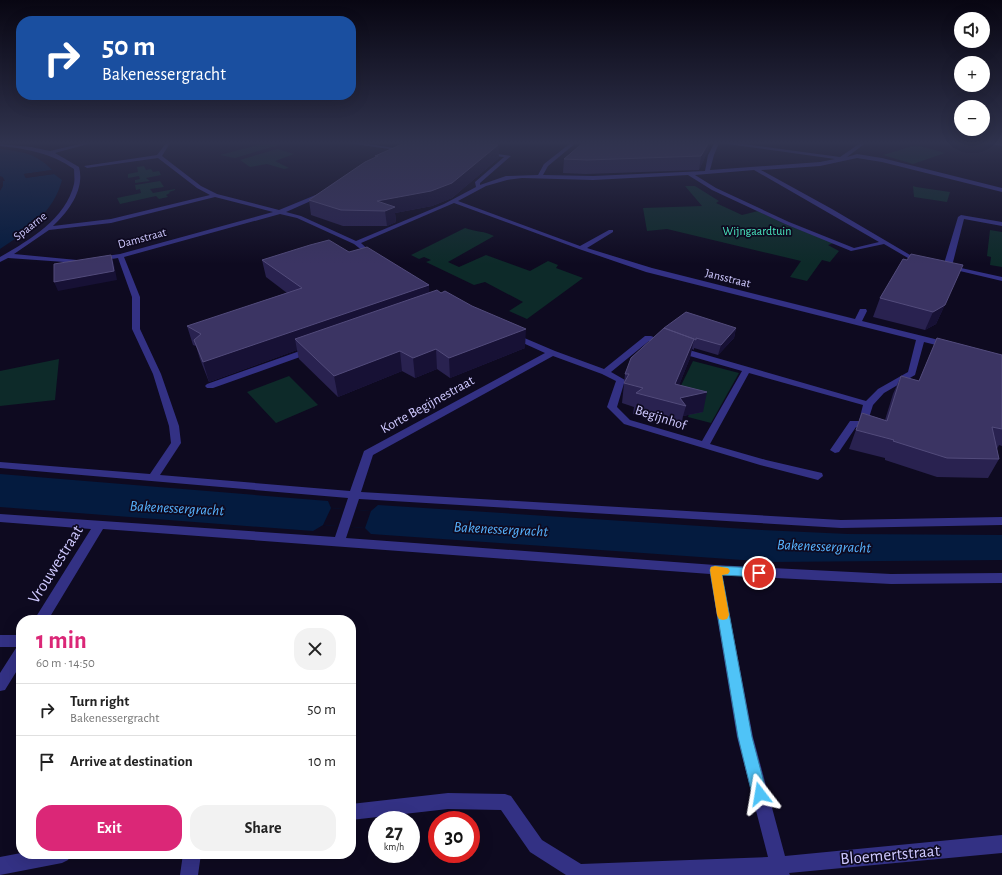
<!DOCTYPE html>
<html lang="en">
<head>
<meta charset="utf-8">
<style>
  :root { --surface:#fff; --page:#f2f2f2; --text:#222; --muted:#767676; --line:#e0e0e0; --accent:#db2777 }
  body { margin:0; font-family:"Alegreya Sans",sans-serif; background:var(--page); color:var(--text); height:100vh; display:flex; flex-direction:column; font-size:15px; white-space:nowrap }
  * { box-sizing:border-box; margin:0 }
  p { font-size:13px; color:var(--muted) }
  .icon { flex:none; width:22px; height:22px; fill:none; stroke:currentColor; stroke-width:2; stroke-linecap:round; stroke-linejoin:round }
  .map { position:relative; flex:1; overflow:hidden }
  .side { position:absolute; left:16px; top:615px; width:340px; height:244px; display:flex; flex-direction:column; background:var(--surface); border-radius:16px; box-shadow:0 4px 16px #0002 }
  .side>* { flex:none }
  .guide { position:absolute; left:16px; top:16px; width:340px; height:84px; border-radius:16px; box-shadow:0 4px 16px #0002; background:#1a4fa0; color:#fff; overflow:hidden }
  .fabs { position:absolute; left:954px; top:12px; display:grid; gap:8px }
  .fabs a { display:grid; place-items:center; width:36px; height:36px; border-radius:50%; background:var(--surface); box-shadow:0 4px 16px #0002; font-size:20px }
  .speed { position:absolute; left:368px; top:811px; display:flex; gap:8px; font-size:20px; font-weight:700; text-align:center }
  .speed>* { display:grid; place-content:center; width:52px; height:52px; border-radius:50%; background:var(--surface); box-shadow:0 4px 16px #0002; line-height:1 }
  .speed small { font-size:10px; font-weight:400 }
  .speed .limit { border:6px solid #d22; background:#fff; color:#111 }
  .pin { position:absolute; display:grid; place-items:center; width:34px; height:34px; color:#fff; margin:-17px; border:2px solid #fff; border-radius:50%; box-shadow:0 1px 4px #0007 }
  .me { position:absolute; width:44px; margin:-22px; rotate:346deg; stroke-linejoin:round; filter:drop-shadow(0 0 3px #0008) }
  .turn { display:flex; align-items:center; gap:14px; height:84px; padding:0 20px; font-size:18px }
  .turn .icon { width:52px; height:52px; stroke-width:2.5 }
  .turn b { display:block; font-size:28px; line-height:34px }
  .round { display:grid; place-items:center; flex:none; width:42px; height:42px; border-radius:16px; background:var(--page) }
  .summary { display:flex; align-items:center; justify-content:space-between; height:68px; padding:0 20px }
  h1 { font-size:24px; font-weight:700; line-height:30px; color:var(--accent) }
  .button { display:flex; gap:8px; margin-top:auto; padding:8px 20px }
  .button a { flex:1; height:46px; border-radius:16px; background:var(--accent); color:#fff; font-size:16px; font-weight:700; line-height:46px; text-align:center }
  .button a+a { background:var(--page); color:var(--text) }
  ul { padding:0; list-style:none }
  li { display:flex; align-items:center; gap:12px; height:52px; padding:0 20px; border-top:1px solid var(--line) }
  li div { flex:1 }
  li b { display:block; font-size:15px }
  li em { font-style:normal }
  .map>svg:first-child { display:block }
  .green { fill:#0d2a29 }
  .water { fill:#041b3f }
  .pier { fill:#0e0a20 }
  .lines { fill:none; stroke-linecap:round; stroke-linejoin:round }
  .river { fill:#041b3f; fill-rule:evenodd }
  .minor { fill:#333184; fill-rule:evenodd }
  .wall { fill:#292250 }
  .shaded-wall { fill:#171135 }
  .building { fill:#3b3463; stroke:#524b7b }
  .route { fill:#4fc3f7; stroke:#337fa1 }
  .slow { fill:#f59e0b }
  .labels { text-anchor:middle; stroke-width:3.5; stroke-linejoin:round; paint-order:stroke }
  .far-street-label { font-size:12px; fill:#cfc9ff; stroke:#0e0a20 }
  .far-park-label { font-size:12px; fill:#4aeac0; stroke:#0e0a20 }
  .street-label { font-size:14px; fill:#cfc9ff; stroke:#0e0a20 }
  .water-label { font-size:15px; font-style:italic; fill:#57b4ff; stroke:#0e0a20 }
  .near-street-label { font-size:17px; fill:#cfc9ff; stroke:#0e0a20 }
</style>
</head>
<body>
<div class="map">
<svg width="1002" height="875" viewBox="0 0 1002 875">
  <rect width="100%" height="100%" fill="#0e0a20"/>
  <path class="green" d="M269 142H289L235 158 220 155Z
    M916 145 945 153 913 164 883 155Z
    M277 149 294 154 275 161 289 168 284 169 267 164 250 167 240 160Z
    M144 166 146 170 151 169 153 172 159 171 161 175 146 178 150 181 135 183V180L140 179 139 176 128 178V174L138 172 137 167Z
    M160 181 164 187 150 189 153 193 175 189V190L169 192 170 193 166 195 168 197 159 199 156 196 120 204 117 198 141 193 140 189 136 190 135 185Z
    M685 186H695L719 201 716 203 742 215 758 211 785 224 834 243 828 245 839 251 830 262 822 260 807 281 790 277 801 261 667 229 647 231 643 208 702 206Z
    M913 186 916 187 950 192 947 202 914 197Z
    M465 228C476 232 485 231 494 236L448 262 459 267 486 255 530 271 548 261 558 265 556 268 583 278 527 319 509 311 523 302 485 282 474 285 426 262 431 260 424 257 419 259 411 255Z
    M990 230 1002 232V267L990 265 991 257 987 256Z
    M59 359 55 400 0 406V371Z
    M693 361 739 373 711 423 688 417 689 414 670 408Z
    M289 376 318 405 276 423 247 392Z"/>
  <path class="water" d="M0 149C23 152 36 153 52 170L3 177 0 176Z
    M54 174 62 180C54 212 26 232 0 249V191L3 186V181Z
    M0 474 328 501 331 508 371 511 378 505 762 530 848 534 1002 535V560L770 562 371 534 365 528 323 525 313 531 0 507Z"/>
  <path class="pier" d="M52 170 54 174 3 181 1 180 26 176 2 179 3 177Z
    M331 508 371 511 365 528 323 525Z"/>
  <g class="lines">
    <path class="river" d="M0 156C21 161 29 180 32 200L9 228 0 231V208L8 199 6 183 0 172Z"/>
    <path class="minor" d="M88 142H95L55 153 79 167C85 189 69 211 53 226L111 219 210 195 197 188 158 158 87 168 84 166 157 155 167 142 170 143 162 156 201 186 217 194 279 210 318 194H322V196L286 212 301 216 356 241 444 204 476 187 475 182 504 157 485 155 483 152 511 156 480 183V185L506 176 538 175 544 164 572 142H577L548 166 543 175 593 176 705 171 708 155 715 142H729L840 157 862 142H867L847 157 857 154 882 158 1002 188V192L882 162 857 158 820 166 761 170 832 209 922 262V264L920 265 884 244 851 251 785 224 712 190 688 175 593 180 522 178 507 180 486 186 458 201 580 246 609 230H613V232L587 248 652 268 855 319 860 309H866L867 311 862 321 951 343 952 345 948 348 924 342 915 375 884 393 873 405 866 427H856L839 452 835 453 830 450 850 421H859L863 405 749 373 710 444 766 460 822 473 823 476 818 480 760 465 624 424 607 407 616 381 602 374 553 356 373 455 361 492 841 520 1002 517V525L841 528 359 499 346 538 715 565 891 574 1002 573V583L891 584 722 575 753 737 785 856 1002 835V853L789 873 790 875H566L530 852 501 810 448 809 351 820V804L448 793 505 794 511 796 542 840 581 864 768 857 737 737 710 574 103 529 48 620H34L91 529 0 522V514L335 537 348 498 0 468V462L150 474 171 443 169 426 153 374 132 329V297L118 258 99 261 96 259 99 257 120 254 273 212 215 197 111 223 49 230 14 254 77 260 80 262 79 263 8 258 0 262V257C28 241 66 219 74 184 75 179 74 174 74 169 51 153 28 149 0 146V144L31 147 50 151ZM719 143H720L835 159 820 162 710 170 714 155ZM754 170 879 242 854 248 789 222 716 188 695 175ZM454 203 579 249 646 272 916 340 908 372 878 389 866 401 682 348H676V352L742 371 702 441 630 420 617 407 625 380 611 372 649 341 661 346H667V342L651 336H645L604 369 555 351 515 334 511 336 512 338 545 353 364 451 350 491 160 475 181 443 179 426 161 374 140 329V297L124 257 280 214 297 218 354 244 372 258 374 257V255L361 243Z
      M345 142H356L406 150 404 151 347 143Z
      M490 142H495L480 150 476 149Z
      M984 142 1002 144V146L984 143Z
      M961 215 1002 222V226L964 219 952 266 1002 277V281L943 267 958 217Z
      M311 347 315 350 314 352 213 388H207L205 386 207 384Z
      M0 635H21V664L5 690 0 691V673L16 648 19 647H0Z
      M21 853V854H71L68 860 62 863 0 875V857Z
      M183 854H201L198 875H180Z"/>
  </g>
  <path class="wall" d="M584 142H710L708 151 699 170 586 174 563 173 564 159Z
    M484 143 498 145 499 158 452 198 432 206 395 213 396 222 387 226H343L311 215 309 200 376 158 375 156Z
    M349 252 429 285V293L525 348 450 378 437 369 415 378 402 371 338 397 299 359 297 350 209 382 200 359 196 346 193 345 187 326 287 293 266 277 262 260Z
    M907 260 963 265 936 324 925 330 873 317 880 298Z
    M664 328H736L734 338 718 355 694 348V350L692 349 690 358 679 385 703 412 683 416 681 427 633 414 634 407 622 403 625 374Z
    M937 338 1002 355V446L999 445 997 449 999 459 988 478 937 477 885 460V458L849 449 862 413 885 420 893 394 901 376 919 381Z"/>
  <path class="shaded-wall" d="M472 142H487L472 148Z
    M709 142H710L708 151 699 170 701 156Z
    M498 145 499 158 452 198 432 206 395 213 396 222 387 226 385 211 377 201Z
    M111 255 114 264 117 280 58 291 54 282Z
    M963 265 936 324 925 330 933 312Z
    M429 285 430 303 295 339 297 350 209 382 203 362Z
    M736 328 734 338 718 355 721 345Z
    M526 329 525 348 450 378 449 358Z
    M694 339 690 358 672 403 675 384Z
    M436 349 437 369 415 378 413 358Z
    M400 351 402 371 338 397 334 376Z
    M707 392 703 412 683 416 686 406 680 398Z"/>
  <path class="building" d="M407 142H472L498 145 452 183 431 191 377 201 395 207 385 211 341 210 309 200 365 162 378 156H375Z
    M584 142H709L701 156 587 160 564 159Z
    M329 240 349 252 367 247 429 285 203 362 194 340 201 334 187 326 302 288 262 260 310 245Z
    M911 254 963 265 945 305 933 312 880 298 903 259 907 260Z
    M111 255 114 271 54 282V264Z
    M437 290 441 293 445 291 472 306 526 329 449 358 436 349 413 358 400 351 334 376 295 339Z
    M686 312 736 328 721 345 696 338V340L694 339 664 328Z
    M664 328 694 339 675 384 707 392 680 398 686 406 636 393 643 388 624 383 629 374H625L631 358Z
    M937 338 1002 355V429L992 427 999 459 947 458 893 441 894 440 856 430 862 413 887 421 901 376 919 381Z"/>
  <linearGradient id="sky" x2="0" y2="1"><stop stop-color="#080612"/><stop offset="0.54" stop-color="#30334e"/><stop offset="1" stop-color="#30334e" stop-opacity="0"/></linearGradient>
  <rect width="1002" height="264" fill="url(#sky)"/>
  <path class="route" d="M715 566 759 568 763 570 765 573 763 576 759 577 722 575 752 737 767 794 765 799 760 801 754 799 752 794 738 737 710 570 711 567Z"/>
  <path class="slow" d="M715 566 728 568 730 571 728 574 722 575 729 615 727 619 723 620 719 619 717 615 710 570 711 567Z"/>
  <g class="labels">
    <g class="far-street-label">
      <text transform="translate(30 226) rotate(-38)" y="4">Spaarne</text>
      <text transform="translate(142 238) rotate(-15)" y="4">Damstraat</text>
      <text transform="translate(728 278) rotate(14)" y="4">Jansstraat</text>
    </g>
    <g class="far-park-label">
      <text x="757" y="235">Wijngaardtuin</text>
    </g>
    <g class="street-label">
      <text transform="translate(427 404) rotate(-29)" y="5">Korte Begijnestraat</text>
      <text transform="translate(661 417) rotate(18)" y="5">Begijnhof</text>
    </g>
    <g class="water-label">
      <text transform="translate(177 508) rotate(3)" y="5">Bakenessergracht</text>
      <text transform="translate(501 529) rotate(3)" y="5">Bakenessergracht</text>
      <text transform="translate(824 546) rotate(2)" y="5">Bakenessergracht</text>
    </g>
    <g class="near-street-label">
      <text transform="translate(55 564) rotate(-58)" y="6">Vrouwestraat</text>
      <text transform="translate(890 854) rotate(-5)" y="6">Bloemertstraat</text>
    </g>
  </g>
</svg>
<div class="fabs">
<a><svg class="icon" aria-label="sound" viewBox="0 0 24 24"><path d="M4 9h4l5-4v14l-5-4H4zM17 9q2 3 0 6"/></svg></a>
<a>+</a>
<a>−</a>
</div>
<div class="speed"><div>27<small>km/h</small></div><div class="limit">30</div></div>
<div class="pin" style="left:759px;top:573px;background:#d93025"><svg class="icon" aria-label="arrive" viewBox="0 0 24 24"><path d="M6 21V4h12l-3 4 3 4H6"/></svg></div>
<svg class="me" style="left:760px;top:794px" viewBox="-20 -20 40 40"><path d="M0-17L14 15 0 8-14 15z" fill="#4fc3f7" stroke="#fff" stroke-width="4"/></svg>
<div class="guide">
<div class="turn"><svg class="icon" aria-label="right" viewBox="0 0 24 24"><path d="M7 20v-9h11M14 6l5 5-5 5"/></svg><div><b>50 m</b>Bakenessergracht</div></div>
</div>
<section class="side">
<div class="summary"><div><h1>1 min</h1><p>60 m · 14:50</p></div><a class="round"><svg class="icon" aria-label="close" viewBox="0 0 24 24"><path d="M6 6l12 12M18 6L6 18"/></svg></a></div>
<ul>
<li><svg class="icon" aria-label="right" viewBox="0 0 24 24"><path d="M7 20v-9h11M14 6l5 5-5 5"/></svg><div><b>Turn right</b><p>Bakenessergracht</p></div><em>50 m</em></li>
<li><svg class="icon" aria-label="arrive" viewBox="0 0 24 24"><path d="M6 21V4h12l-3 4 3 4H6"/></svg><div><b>Arrive at destination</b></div><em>10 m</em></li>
</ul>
<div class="button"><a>Exit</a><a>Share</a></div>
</section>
</div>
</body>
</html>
